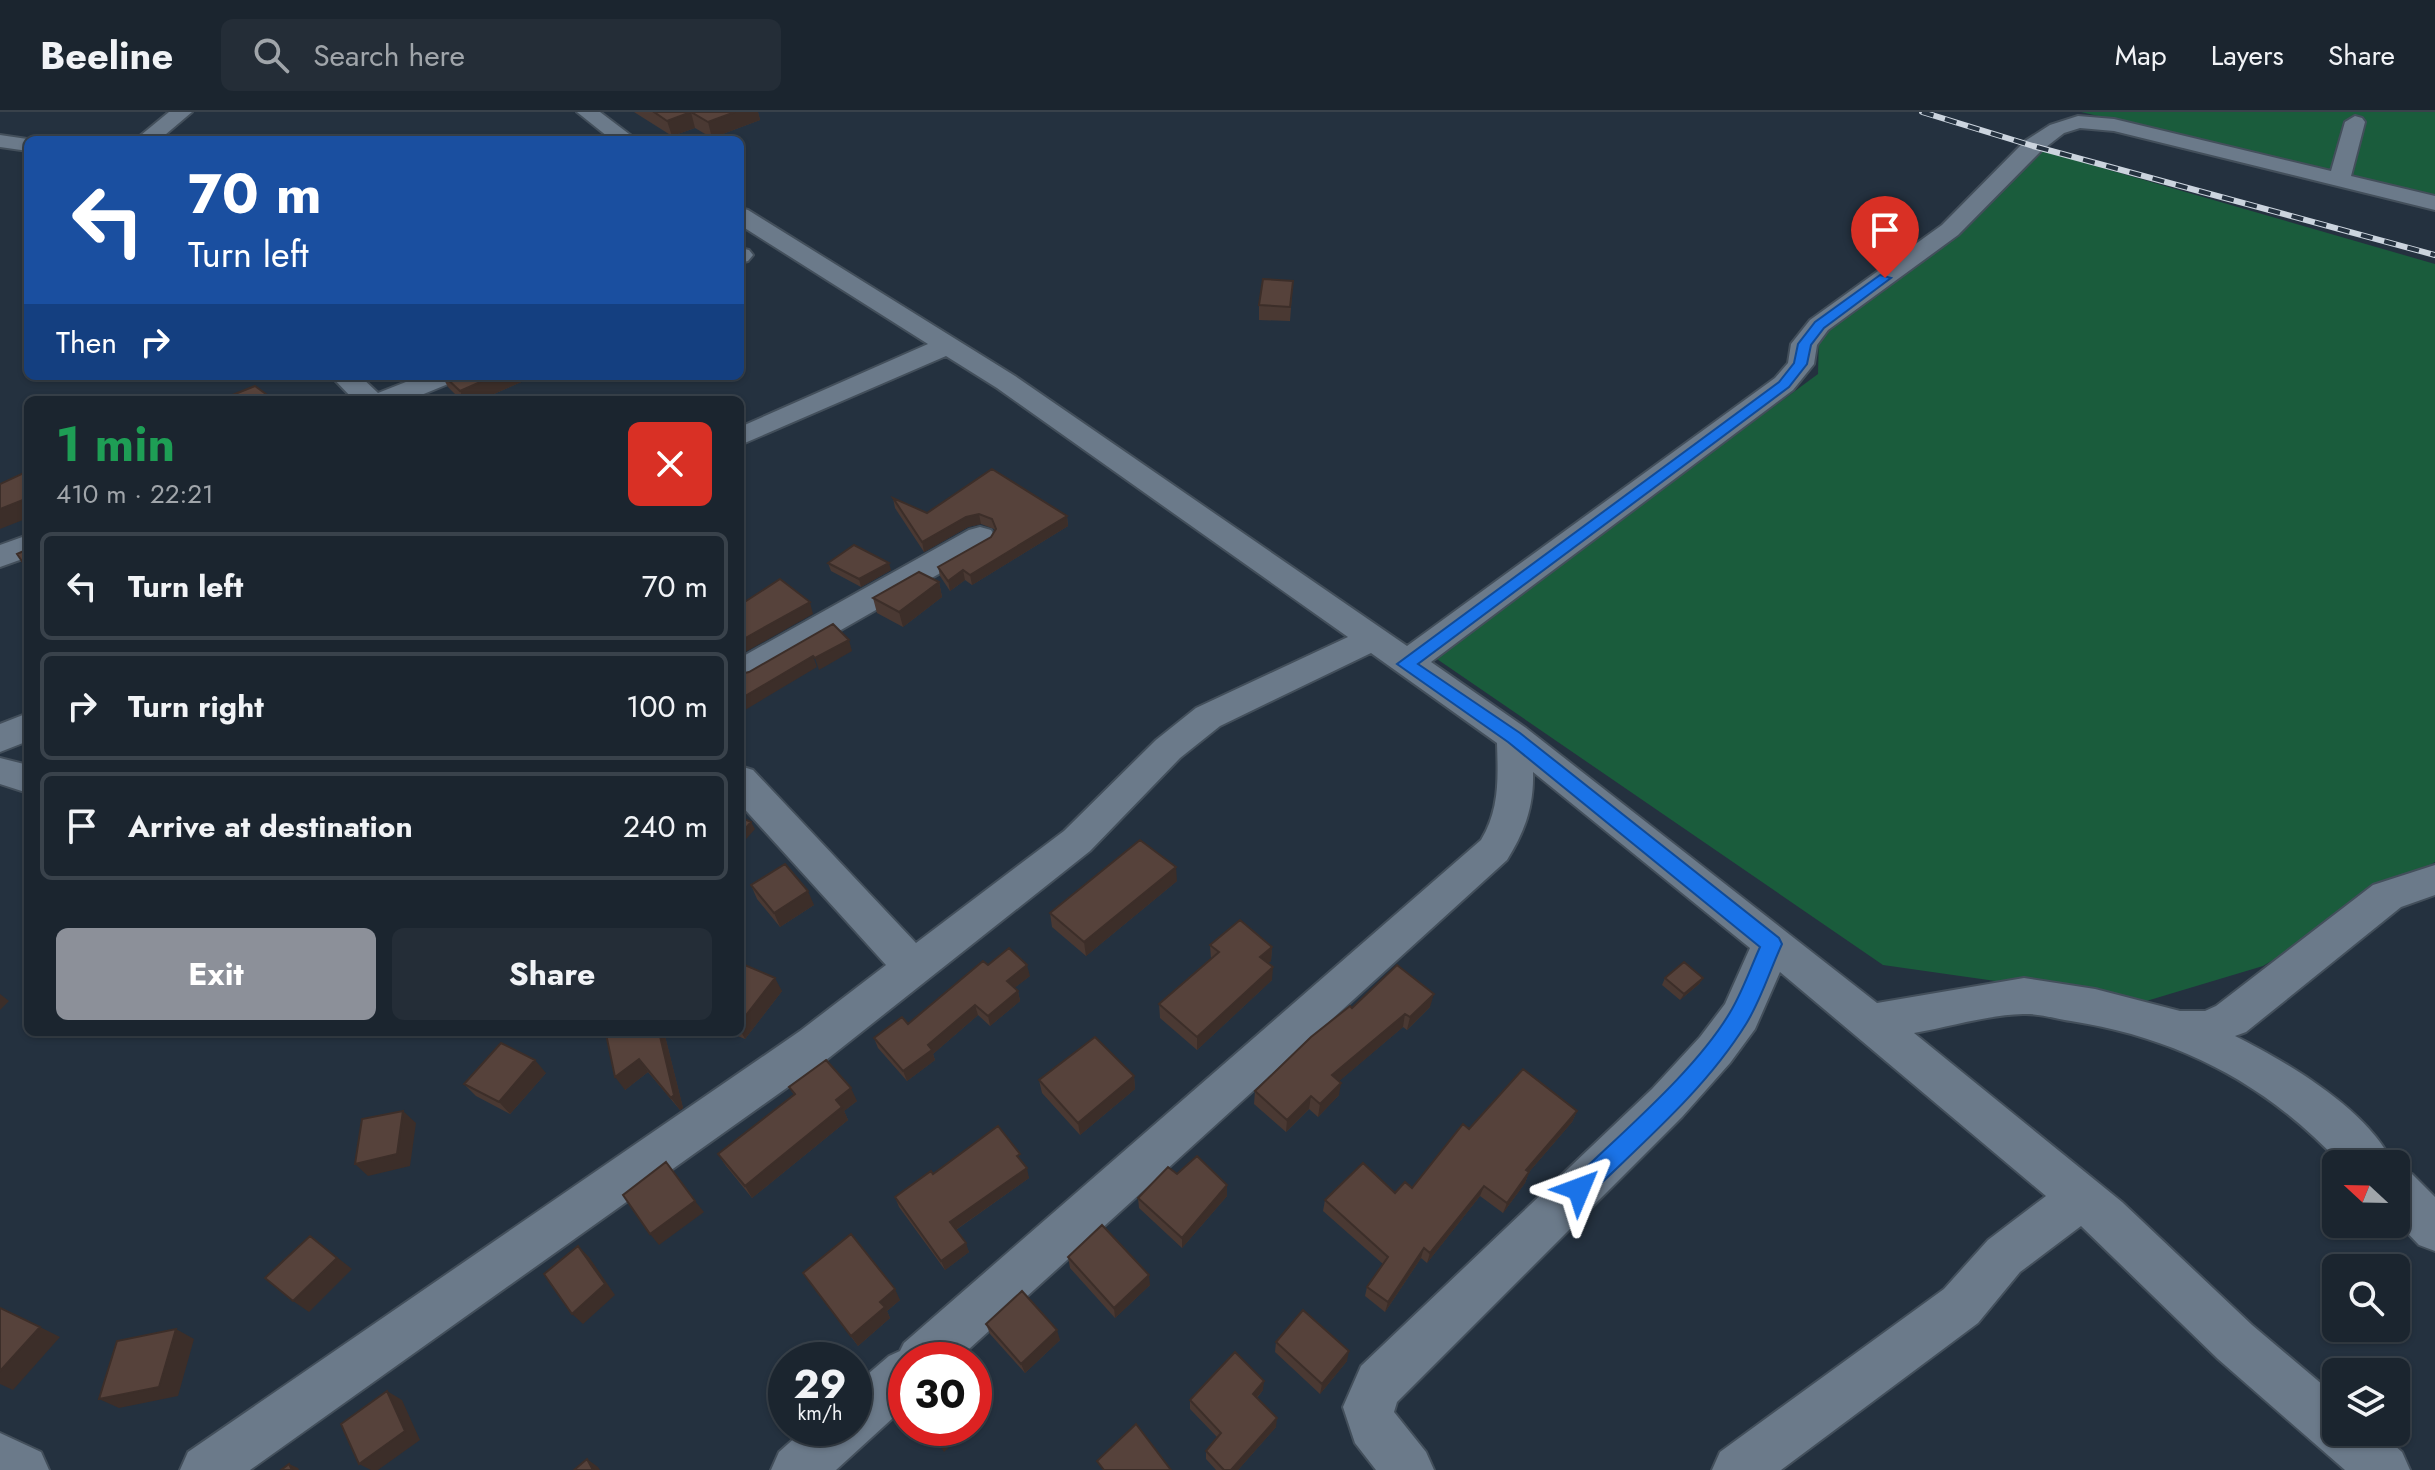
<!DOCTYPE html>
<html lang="en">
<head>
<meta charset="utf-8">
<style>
  :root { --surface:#1b252f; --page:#242d37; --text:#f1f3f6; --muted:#a0a5aa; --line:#39424b; --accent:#8c9099 }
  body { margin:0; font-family:Jost,sans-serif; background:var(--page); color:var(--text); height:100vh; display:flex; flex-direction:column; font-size:30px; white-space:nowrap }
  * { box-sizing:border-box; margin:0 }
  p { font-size:26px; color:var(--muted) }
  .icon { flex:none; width:44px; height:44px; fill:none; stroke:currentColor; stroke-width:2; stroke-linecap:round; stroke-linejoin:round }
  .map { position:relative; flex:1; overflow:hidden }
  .drawer { position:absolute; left:24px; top:284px; width:720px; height:640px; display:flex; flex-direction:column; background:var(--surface); border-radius:12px; box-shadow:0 2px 6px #0004,0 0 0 2px var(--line) }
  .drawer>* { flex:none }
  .banner { position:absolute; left:24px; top:24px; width:720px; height:244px; border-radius:12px; box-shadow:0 2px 6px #0004,0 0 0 2px var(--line); background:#1a4fa0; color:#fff; overflow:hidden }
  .needle { width:52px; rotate:292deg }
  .buttons { position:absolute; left:2322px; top:1038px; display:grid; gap:16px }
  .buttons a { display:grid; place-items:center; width:88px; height:88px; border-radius:12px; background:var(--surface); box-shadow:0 2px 6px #0004,0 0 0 2px var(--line); font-size:40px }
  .speed { position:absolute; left:768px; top:1230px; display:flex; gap:16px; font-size:40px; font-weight:700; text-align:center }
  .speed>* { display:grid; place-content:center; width:104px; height:104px; border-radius:50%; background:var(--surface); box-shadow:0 2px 6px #0004,0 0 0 2px var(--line); line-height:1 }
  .speed small { font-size:20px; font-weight:400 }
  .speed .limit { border:12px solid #d22; background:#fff; color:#111 }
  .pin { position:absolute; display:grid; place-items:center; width:68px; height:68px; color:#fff; margin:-82px -34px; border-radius:50% 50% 50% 0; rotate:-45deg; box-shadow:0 0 8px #0007 }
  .pin .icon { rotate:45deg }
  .me { position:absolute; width:88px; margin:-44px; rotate:46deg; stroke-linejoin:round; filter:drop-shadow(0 0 6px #0008) }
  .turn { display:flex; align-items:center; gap:28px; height:168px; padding:0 32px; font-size:36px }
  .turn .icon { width:104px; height:104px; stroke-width:2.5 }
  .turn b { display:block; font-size:56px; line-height:68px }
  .then { display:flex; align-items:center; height:76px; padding:0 32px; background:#0003; gap:16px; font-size:30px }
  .round { display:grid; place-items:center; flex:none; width:84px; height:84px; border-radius:12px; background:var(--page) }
  .overview { display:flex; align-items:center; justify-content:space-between; height:136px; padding:0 32px }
  h1 { font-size:48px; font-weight:700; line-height:60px; color:#1e9e55 }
  .primary-button { display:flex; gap:16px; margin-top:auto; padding:16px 32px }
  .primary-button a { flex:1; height:92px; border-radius:12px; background:var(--accent); color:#fff; font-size:32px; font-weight:700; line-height:92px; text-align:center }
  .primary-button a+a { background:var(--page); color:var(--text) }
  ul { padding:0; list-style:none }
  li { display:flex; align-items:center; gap:24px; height:108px; margin:0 16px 12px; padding:0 16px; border:4px solid var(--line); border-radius:12px }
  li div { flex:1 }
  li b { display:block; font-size:30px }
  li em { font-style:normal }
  header { display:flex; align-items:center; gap:48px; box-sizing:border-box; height:112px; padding:0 40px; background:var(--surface); border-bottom:2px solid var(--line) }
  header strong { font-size:38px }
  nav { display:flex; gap:44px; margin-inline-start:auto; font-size:28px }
  .search { width:560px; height:72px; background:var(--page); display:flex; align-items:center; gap:20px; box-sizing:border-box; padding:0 28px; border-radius:12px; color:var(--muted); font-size:30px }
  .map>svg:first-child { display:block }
  .green { fill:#1a5c3c }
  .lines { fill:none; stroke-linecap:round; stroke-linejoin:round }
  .minor-casing { stroke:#434f5b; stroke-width:4 }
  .minor { fill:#6b7a8a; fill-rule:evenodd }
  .rail-casing { stroke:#cbd4de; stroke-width:6 }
  .rail { stroke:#24313f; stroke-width:4; stroke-dasharray:12; stroke-linecap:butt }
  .wall { fill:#4a3933 }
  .shaded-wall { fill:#3c2e29 }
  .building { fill:#56423b; stroke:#3c2e29; stroke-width:2 }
  .route { fill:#1a73e8; stroke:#114b97; stroke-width:2 }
</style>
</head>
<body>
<header>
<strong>Beeline</strong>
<div class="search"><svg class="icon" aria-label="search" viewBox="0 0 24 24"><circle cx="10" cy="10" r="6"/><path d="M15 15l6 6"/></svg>Search here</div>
<nav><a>Map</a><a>Layers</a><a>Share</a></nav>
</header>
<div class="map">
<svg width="2435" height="1358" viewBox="0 0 2435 1358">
  <rect width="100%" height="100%" fill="#24313f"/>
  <path class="green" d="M2081 0H2435V83Z
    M2040 38 2435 152V750L2263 854 2143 890 1883 853 1434 545 1818 262 1819 223Z"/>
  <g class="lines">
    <defs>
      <path id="minor" d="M169 0H192L159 28H135Z
        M577 0H600L637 28H612Z
        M2078 4 2114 7 2331 59 2345 10 2355 4 2362 6 2365 10 2351 64 2435 84V98L2114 19 2080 16 2064 21 2041 39 1958 123 1828 218 1817 233 1814 252 1793 278 1431 550 1526 616 1877 891 2024 866 2095 877 2180 899H2205L2216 894 2373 773 2435 753V783L2401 795 2246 920 2235 924C2287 950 2369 998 2393 1052H2341C2267 972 2179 926 2071 909 2056 907 2038 901 2023 902 1987 903 1949 915 1914 921L2122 1090 2252 1213 2336 1284V1320H2379L2402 1340 2410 1358H2345L2218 1247 2081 1114 2020 1160 1978 1211 1781 1358H1712L1720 1340 1944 1177 1988 1128 2046 1084 1780 860 1755 917 1730 951 1682 1005 1397 1290 1394 1300 1426 1340 1434 1358H1376L1355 1331 1343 1295 1361 1254 1652 977 1700 925 1725 892 1750 836 1533 660C1534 694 1525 719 1507 748L957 1248H906V1294L836 1358H771L779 1340 806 1316H854V1274L889 1244 900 1239 904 1231 1481 728C1500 697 1498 665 1497 631L1371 541 1220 614 1180 646 1090 739 830 945 250 1358H180L188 1340 800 919 886 853 740 692V654L753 658 916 831 1064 719 1156 628 1196 596 1348 525 997 276 946 244 740 333V315L928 232 740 113V96L748 98 1015 264 1407 534 1775 266 1788 251 1791 232 1810 208 1942 113 2025 29 2050 13Z
        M0 23 34 28H28V39L0 35Z
        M740 136 749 138 753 143 748 149 740 151Z
        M331 264H360L378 281 421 264H457L453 270 409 288H354Z
        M980 415 991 418 995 425 991 432 752 569 740 573V546L969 418Z
        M28 423V445L0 455V433Z
        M28 601V629L0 640V612Z
        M0 646 28 653V681L0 672Z
        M2396 1055 2412 1062 2435 1085V1139L2419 1133 2396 1109Z
        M0 1321 41 1340 49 1358H0Z"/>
    </defs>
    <use href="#minor" class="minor-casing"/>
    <use href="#minor" class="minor"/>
    <defs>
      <path id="rail" d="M1922 0 2033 34 2435 143"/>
    </defs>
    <use href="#rail" class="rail-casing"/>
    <use href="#rail" class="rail"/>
  </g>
  <path class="wall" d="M634 0H758L760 8 712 26 695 16 672 24Z
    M1293 169 1290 209 1259 208V193Z
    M442 264H535L480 288H461L448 275Z
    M893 386 927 401 1067 404 1068 414 972 473 965 468 950 479 940 464 938 455 991 425 995 419 994 417 981 412 968 415 924 440 895 396Z
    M828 451 891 458 861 475 831 459Z
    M939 470 942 485 903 515 877 501 873 486Z
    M1177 769 1086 844 1052 815 1050 801Z
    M751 773 814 793 780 815 757 787Z
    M1210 833 1272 835 1271 849 1268 851 1272 868 1197 938 1160 906 1159 892 1211 847Z
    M740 851 782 879 745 927 728 920H740Z
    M988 853 1030 864 1014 876 1018 879 1020 889 990 914 978 903 933 942 935 948 907 969 878 936 874 926 908 912Z
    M1665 866H1703L1699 872 1680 888 1662 873Z
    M1430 895 1407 918 1403 915 1339 969V983L1318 1005 1309 997 1286 1020 1254 992 1255 979 1352 896Z
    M612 920H664L683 996 680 998 648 960 625 978Z
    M546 961 510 1002 476 984 464 972Z
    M1134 964 1135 977 1080 1023 1042 981 1039 968Z
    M789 975 857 989 844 999 848 1008 752 1086 726 1054 718 1042 794 983Z
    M1577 999 1572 1010 1529 1060 1525 1071 1503 1101 1480 1084 1427 1151 1421 1146 1385 1200 1365 1184 1367 1175 1383 1152 1323 1099 1325 1088 1395 1081 1412 1076 1469 1017Z
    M1023 1052 1029 1066 956 1118 969 1140 945 1158 899 1095 895 1085 933 1062Z
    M1227 1084 1182 1136 1139 1096 1138 1086Z
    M1068 1145 1150 1173 1115 1206 1070 1156Z
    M803 1161 900 1188 887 1199 890 1206 858 1234Z
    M986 1212 1060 1228 1025 1261 990 1222Z
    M1276 1230 1347 1249 1320 1282 1275 1240Z
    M1263 1278 1257 1286 1276 1315 1238 1358H1216L1206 1347V1339L1217 1325 1190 1297V1288Z"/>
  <path class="shaded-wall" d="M691 0 695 16 672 24 667 9Z
    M735 0H758L760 8 712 26 708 10Z
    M494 264H535L480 288H464L460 279Z
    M28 386V406L0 417V397Z
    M979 402 981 412 968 415 924 440 922 430 966 405Z
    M1067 404 1068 414 972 473 970 463Z
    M889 451 891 458 861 475 859 467Z
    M963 458 965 468 950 479 948 469Z
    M939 470 942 485 903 515 899 500Z
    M810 490 813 502 740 543V529Z
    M849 528 852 539 819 558 815 546Z
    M813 544 817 555 740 601V587Z
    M751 710 755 717 740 734V723Z
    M1176 755 1177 769 1086 844 1084 830Z
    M808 779 814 793 780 815 774 801Z
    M1272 835 1271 849 1260 858V845Z
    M1027 853 1030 864 1009 880 1007 869Z
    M1273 855 1272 868 1197 938V925Z
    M775 866 782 879 745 927 740 918V911Z
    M1703 866 1699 872 1680 888 1684 882Z
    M1018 879 1020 889 990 914 988 904Z
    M0 882 9 889 0 898Z
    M1434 882 1430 895 1407 918 1410 905Z
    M975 893 978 903 933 942 935 948 907 969 903 959 928 933Z
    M1405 902 1403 915 1331 976 1332 963Z
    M659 920H664L683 996 680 998 671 986Z
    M639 947 648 960 625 978 615 965Z
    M535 948 546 961 510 1002 499 990Z
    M1134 964 1135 977 1080 1023 1078 1011Z
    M1341 971 1339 983 1318 1005 1320 992Z
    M851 976 857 989 844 999 848 1008 752 1086 745 1074 836 988Z
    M1311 984 1309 997 1286 1020 1287 1008Z
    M403 999 416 1011 410 1054 368 1064 355 1052Z
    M1577 999 1572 1010 1522 1068 1526 1058Z
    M1027 1056 1029 1066 954 1119 950 1110Z
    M1529 1060 1525 1071 1503 1101 1507 1091Z
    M1227 1073V1084L1182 1136V1126Z
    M1484 1074 1480 1084 1427 1151 1430 1141Z
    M695 1089 704 1100 659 1133 650 1122Z
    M310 1124 352 1157 309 1200 293 1189Z
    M966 1131 969 1140 945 1158 941 1149Z
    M578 1134 589 1145 615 1183 583 1212 572 1202Z
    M1424 1136 1421 1146 1385 1200 1388 1190Z
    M1149 1163 1150 1173 1115 1206 1114 1196Z
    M895 1177 900 1188 887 1199 890 1206 858 1234 851 1224 880 1190Z
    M40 1215 60 1225 13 1278 0 1272V1259Z
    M176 1217 194 1227 178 1284 119 1296 99 1287Z
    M1057 1218 1060 1228 1025 1261 1021 1252Z
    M1349 1239 1347 1249 1320 1282 1322 1272Z
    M1264 1269 1263 1278 1252 1291 1253 1282Z
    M387 1279 402 1288 420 1328 378 1358H371L359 1352Z
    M978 1294 983 1303 974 1311V1298Z
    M1277 1306 1276 1315 1238 1358H1231Z
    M955 1316H969L944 1340 938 1331Z
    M587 1347 598 1355 600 1358H593Z
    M289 1352 298 1356 299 1358H292Z"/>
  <path class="building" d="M654 0H691L667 9Z
    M691 0H735L708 10Z
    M1263 167 1293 169 1290 195 1259 193Z
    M444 264H494L460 279Z
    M255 274 274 288H220Z
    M992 357 1067 404 970 463 963 458 948 469 938 455 991 425 996 417 992 407 979 402 966 405 922 430 893 386 927 401Z
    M28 359V386L0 397V372Z
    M854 433 889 451 859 467 828 451Z
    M28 437V458L17 442Z
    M919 460 939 470 899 500 873 486Z
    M780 467 810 490 740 529V493Z
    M833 512 849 528 815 546 813 544 740 587V562L749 560Z
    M740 705 751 710 740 723Z
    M1140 728 1176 755 1084 830 1050 801Z
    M785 752 808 779 774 801 751 773Z
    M1240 808 1272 835 1260 845 1273 855 1197 925 1159 892 1219 840 1210 833Z
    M1009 836 1027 853 1007 869 1018 879 988 904 975 893 928 933 932 938 903 959 874 926 902 905 908 912 983 849 988 853Z
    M1684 850 1703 866 1684 882 1665 866Z
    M740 851 775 866 740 911Z
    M1397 853 1434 882 1410 905 1405 902 1332 963 1341 971 1320 992 1311 984 1287 1008 1255 979 1311 925 1350 894 1352 896Z
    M612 920H659L674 983 671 986 639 947 615 965 606 922Z
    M1095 925 1134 964 1078 1011 1039 968Z
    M501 931 535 948 499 990 464 972Z
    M826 948 851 976 836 988 842 995 745 1074 718 1042 795 982 789 975Z
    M1523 957 1577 999 1526 1058 1529 1060 1507 1091 1484 1074 1430 1141 1424 1136 1388 1190 1367 1175 1388 1145 1325 1088 1363 1051 1395 1081 1405 1070 1412 1076 1463 1012 1469 1017Z
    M403 999 397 1042 355 1052 362 1007Z
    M998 1014 1020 1042 1017 1044 1027 1056 950 1110 966 1131 941 1149 895 1085 931 1059 933 1062Z
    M1197 1044 1227 1073 1182 1126 1138 1086 1168 1055 1177 1062Z
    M666 1050 695 1089 650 1122 623 1083Z
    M1102 1113 1149 1163 1114 1196 1068 1145Z
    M851 1122 895 1177 880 1190 885 1195 851 1224 803 1161Z
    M310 1124 337 1146 293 1189 265 1166Z
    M578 1134 605 1172 572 1202 544 1162Z
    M1022 1179 1057 1218 1021 1252 986 1212Z
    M0 1196 40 1215 0 1259Z
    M1303 1198 1349 1239 1322 1272 1276 1230Z
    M176 1217 159 1275 99 1287 117 1229Z
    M1235 1240 1264 1269 1253 1282 1277 1306 1231 1358H1224L1206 1339 1221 1321 1190 1288Z
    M906 1274V1290L903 1286V1276Z
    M387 1279 405 1319 359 1352 341 1312Z
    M1136 1312 1171 1358H1104L1097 1349Z
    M926 1316H955L938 1331Z
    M587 1347 593 1358H574Z
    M289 1352 292 1358H281Z"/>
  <path class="route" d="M1880 163 1891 166 1824 216 1811 233 1807 252 1789 275 1418 552 1520 621 1779 826 1782 832C1770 858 1761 888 1746 912 1705 978 1642 1031 1587 1085L1579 1088 1571 1085 1567 1077 1571 1070C1621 1021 1698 957 1732 897 1743 878 1751 855 1760 835L1508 630 1397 552 1779 270 1794 251 1798 232 1815 210Z"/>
</svg>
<div class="buttons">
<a><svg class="needle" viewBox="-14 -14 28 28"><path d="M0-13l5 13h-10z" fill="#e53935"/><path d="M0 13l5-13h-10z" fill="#a0a5aa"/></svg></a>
<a><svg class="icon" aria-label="search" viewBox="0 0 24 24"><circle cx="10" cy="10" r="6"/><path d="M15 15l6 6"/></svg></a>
<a><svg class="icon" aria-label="layers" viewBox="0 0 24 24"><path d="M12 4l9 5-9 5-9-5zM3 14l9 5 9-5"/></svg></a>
</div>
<div class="speed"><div>29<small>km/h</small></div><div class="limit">30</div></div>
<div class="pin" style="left:1885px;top:166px;background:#d93025"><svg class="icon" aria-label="arrive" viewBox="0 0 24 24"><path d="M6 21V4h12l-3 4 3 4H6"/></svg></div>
<svg class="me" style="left:1579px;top:1077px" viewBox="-20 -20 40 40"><path d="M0-17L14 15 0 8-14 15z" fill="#1a73e8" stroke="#fff" stroke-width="4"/></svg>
<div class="banner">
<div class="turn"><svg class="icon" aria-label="left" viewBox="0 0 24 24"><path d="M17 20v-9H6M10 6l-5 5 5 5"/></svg><div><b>70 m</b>Turn left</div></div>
<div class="then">Then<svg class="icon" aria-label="right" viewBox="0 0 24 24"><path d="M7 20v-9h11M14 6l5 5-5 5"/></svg></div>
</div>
<section class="drawer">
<div class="overview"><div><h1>1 min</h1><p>410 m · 22:21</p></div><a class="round" style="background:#d93025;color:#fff"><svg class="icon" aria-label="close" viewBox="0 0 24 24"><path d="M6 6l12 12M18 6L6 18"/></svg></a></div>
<ul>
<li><svg class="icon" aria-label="left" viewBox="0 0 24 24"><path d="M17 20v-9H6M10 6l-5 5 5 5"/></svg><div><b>Turn left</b></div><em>70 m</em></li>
<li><svg class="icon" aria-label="right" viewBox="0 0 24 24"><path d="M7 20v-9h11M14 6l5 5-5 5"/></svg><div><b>Turn right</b></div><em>100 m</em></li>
<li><svg class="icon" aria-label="arrive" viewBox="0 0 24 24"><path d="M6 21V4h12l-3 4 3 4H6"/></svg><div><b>Arrive at destination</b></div><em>240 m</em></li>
</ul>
<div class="primary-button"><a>Exit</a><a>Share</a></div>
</section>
</div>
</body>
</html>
